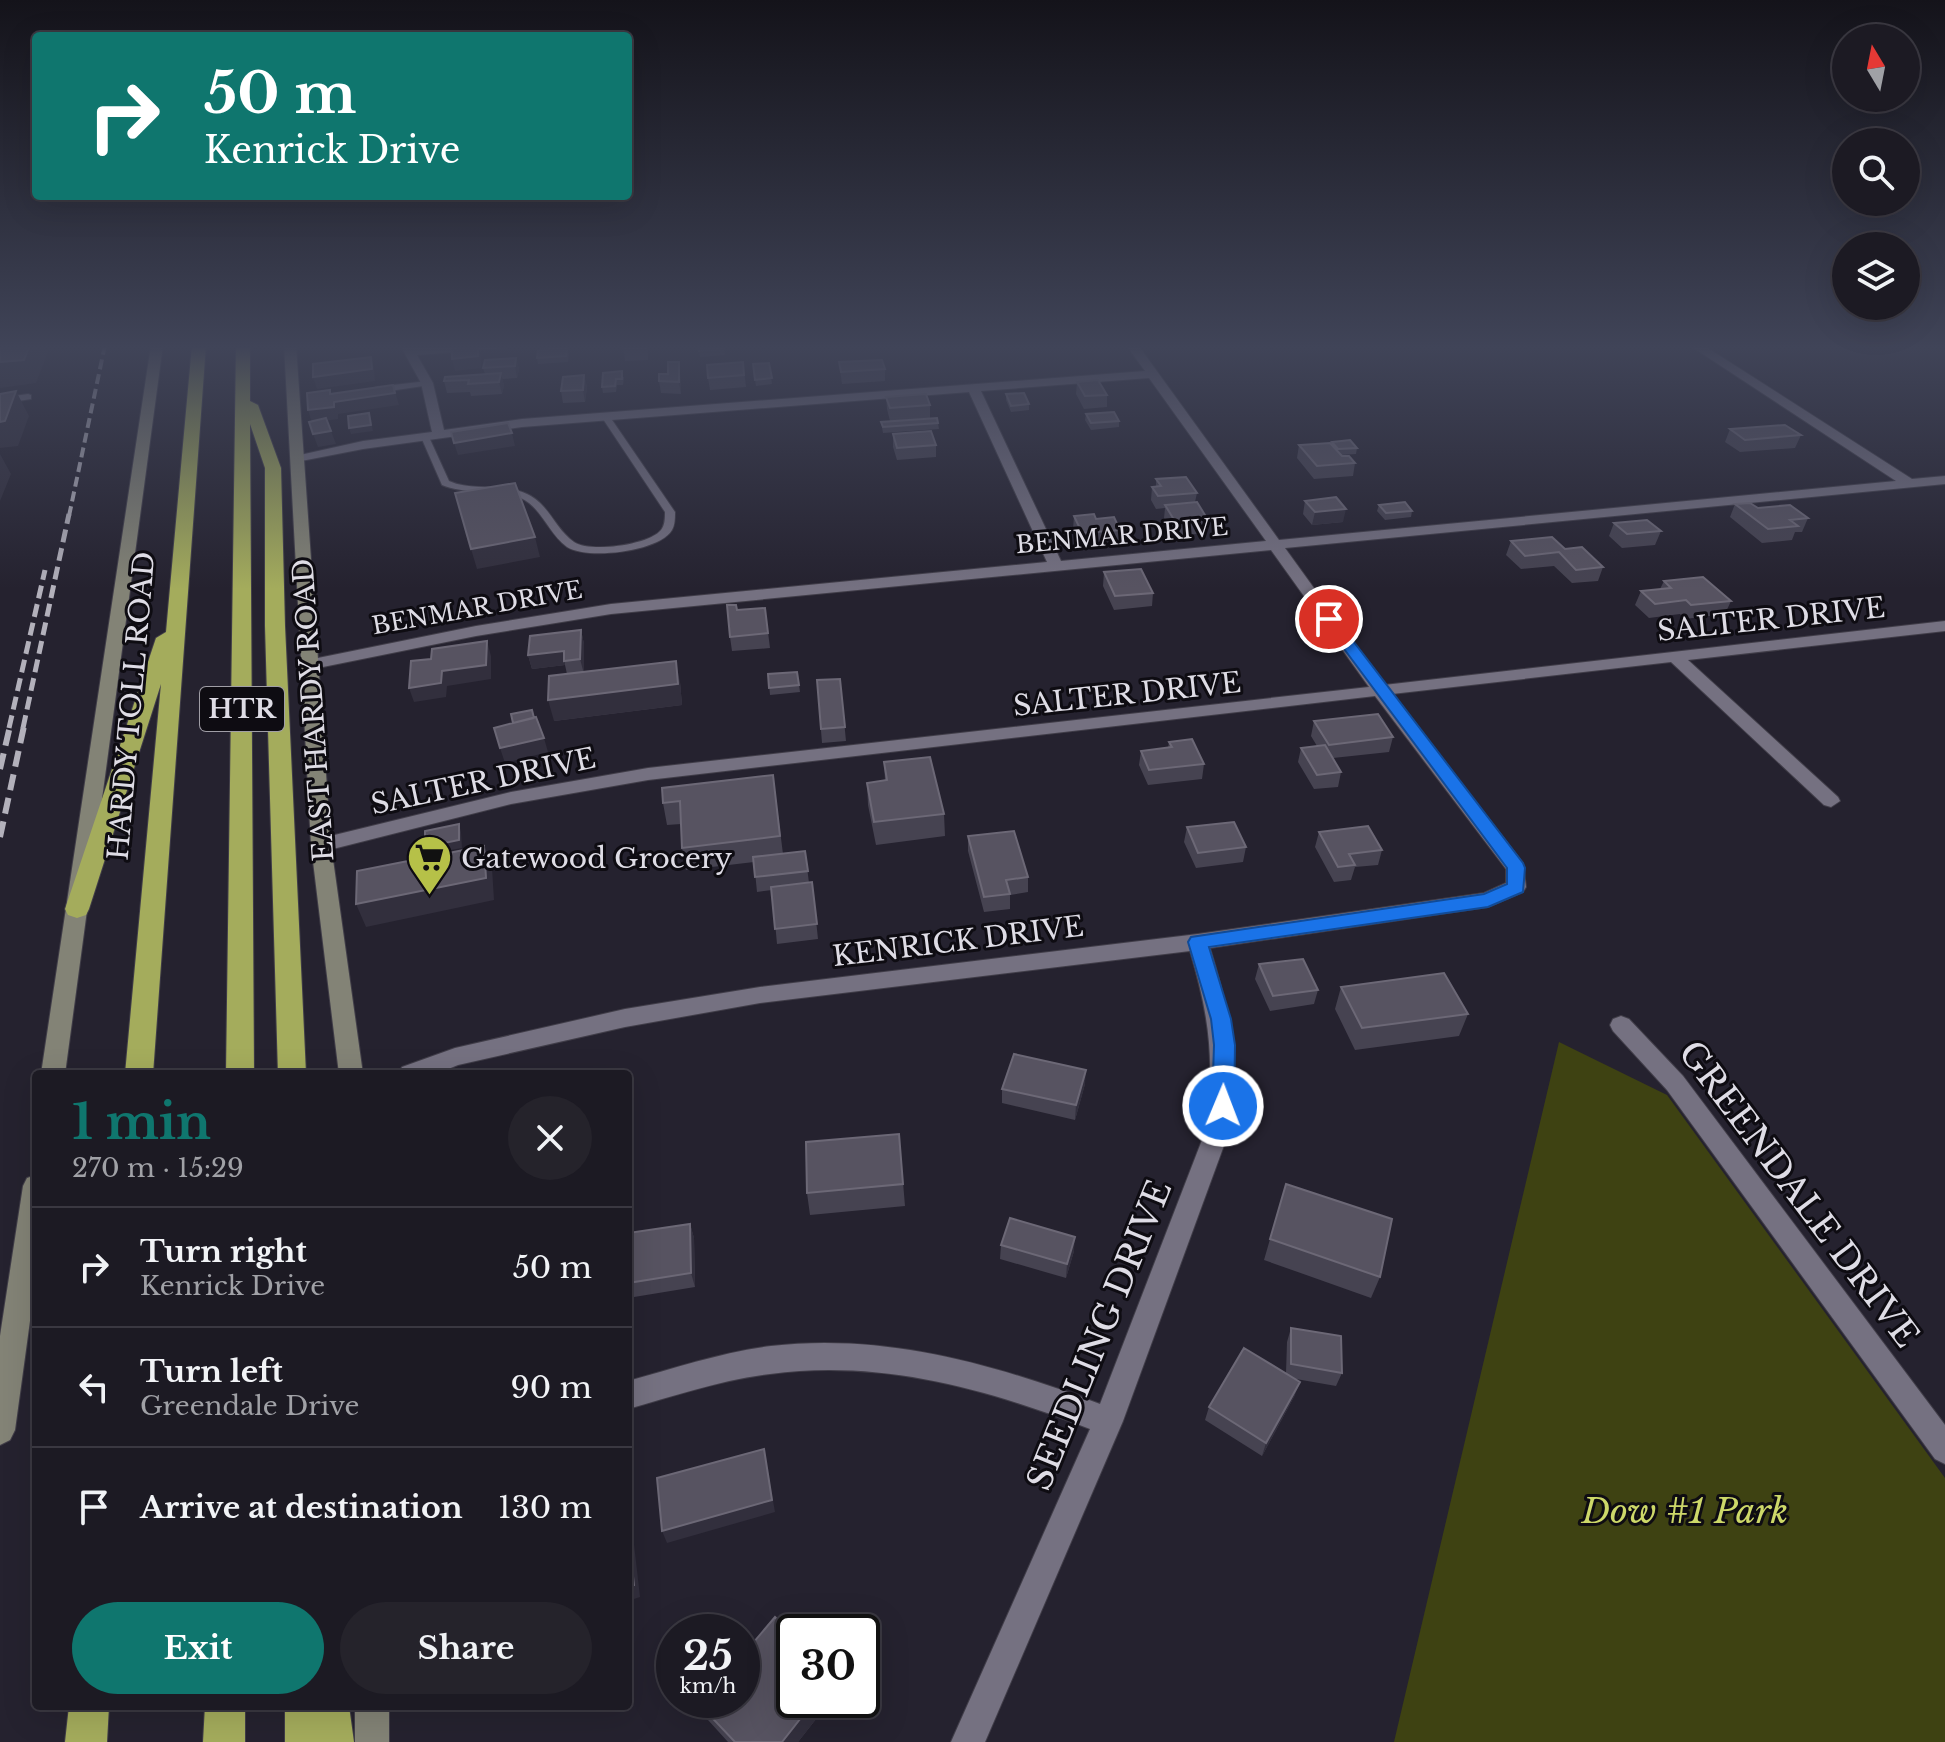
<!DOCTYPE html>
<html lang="en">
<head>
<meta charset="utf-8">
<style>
  :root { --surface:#1c1a23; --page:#25232b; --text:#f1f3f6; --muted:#a0a1a6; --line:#3a3841; --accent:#0f766e }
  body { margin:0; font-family:"Libre Baskerville",serif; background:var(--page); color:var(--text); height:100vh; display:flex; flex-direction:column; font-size:30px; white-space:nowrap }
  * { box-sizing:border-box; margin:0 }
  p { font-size:26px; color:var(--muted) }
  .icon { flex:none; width:44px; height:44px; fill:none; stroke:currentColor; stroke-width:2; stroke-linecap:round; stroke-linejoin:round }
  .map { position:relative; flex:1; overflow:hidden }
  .drawer { position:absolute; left:32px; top:1070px; width:600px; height:640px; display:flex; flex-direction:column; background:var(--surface); border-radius:8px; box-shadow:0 8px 32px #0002,0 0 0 2px var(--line) }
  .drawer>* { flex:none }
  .guide { position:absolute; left:32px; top:32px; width:600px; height:168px; border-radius:8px; box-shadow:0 8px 32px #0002,0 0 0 2px var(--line); background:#0f766e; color:#fff; overflow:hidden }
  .needle { width:52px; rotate:350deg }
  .controls { position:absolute; left:1832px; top:24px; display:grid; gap:16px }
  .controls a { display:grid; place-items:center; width:88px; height:88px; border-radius:50%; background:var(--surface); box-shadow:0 8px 32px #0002,0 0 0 2px var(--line); font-size:40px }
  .speed { position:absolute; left:656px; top:1614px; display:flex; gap:16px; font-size:40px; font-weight:700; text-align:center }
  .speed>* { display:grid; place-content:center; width:104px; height:104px; border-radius:50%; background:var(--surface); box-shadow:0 8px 32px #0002,0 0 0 2px var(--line); line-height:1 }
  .speed small { font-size:20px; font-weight:400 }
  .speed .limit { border:4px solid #111; border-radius:12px; background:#fff; color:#111 }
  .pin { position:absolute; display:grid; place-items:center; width:68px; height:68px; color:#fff; margin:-34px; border:4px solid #fff; border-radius:50%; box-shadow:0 2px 8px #0007 }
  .me { position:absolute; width:88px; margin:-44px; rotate:1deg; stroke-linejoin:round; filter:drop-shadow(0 0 6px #0008) }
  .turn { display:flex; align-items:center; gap:28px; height:168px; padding:0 40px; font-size:36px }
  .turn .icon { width:104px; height:104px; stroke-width:2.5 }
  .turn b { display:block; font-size:56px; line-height:68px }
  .round { display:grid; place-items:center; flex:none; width:84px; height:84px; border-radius:42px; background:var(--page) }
  .headline { display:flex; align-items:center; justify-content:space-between; height:136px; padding:0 40px }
  h1 { font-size:48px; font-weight:700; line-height:60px; color:var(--accent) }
  .action { display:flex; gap:16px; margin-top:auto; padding:16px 40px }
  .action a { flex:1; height:92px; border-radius:48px; background:var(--accent); color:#fff; font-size:32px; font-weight:700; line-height:92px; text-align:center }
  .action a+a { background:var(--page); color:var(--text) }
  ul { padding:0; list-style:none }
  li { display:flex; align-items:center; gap:24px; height:120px; padding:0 40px; border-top:2px solid var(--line) }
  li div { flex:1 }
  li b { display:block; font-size:30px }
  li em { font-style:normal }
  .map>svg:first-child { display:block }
  .green { fill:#3e4212 }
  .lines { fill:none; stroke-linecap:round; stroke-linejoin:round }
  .service-casing { stroke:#403d48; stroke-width:2 }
  .minor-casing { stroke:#403d48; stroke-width:2 }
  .secondary-casing { stroke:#403d48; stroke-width:2 }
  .motorway-casing { stroke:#403d48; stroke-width:2 }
  .service { fill:#757181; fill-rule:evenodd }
  .minor { fill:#757181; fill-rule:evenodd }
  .secondary { fill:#838376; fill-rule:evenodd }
  .motorway { fill:#a4ac5c; fill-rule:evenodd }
  .rail-far2 { stroke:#b3b1bb; stroke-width:4; stroke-dasharray:10 5; stroke-linecap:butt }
  .rail-far1 { stroke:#b3b1bb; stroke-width:5; stroke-dasharray:13 6; stroke-linecap:butt }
  .rail { stroke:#b3b1bb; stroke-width:6; stroke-dasharray:16 8; stroke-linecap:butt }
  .wall { fill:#464351 }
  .shaded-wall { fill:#322f3d }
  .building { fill:#575361; stroke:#6c6876; stroke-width:2 }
  .route { fill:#1a73e8; stroke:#114b97; stroke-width:2 }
  .labels { text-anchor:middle; stroke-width:6; stroke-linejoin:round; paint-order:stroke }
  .far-street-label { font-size:24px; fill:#dedce5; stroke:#0e0c12 }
  .shield { fill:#0e0c12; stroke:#a09ea6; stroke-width:2 }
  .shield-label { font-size:26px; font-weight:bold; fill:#dedce5 }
  .street-label { font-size:28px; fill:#dedce5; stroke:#0e0c12 }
  .poi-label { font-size:28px; fill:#dedce5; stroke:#0e0c12; text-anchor:start }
  .near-street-label { font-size:34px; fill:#dedce5; stroke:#0e0c12 }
  .near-park-label { font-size:34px; font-style:italic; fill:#cdd869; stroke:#0e0c12 }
</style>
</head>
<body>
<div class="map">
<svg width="1945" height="1742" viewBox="0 0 1945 1742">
  <rect width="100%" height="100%" fill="#25222f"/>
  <path class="green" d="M1559 1042 1667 1095 1945 1478V1742H1394Z"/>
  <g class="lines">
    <defs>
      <path id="service" d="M427 381H430V385L376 393 372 390 376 387Z
        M28 394 31 395V399L0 404V398Z
        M605 413 608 414 675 512C675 518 675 525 672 530 659 552 587 560 567 547 548 533 542 508 521 498 496 486 467 496 442 485L421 437 425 434 429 437 449 481C473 492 502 482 527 494 549 504 555 529 574 542 590 553 649 545 661 530 665 525 665 518 665 512L601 416Z"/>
      <path id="minor" d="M400 345H412L413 348 512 345 506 348 417 355 433 383 444 430 522 419 1145 371 1126 345H1138L1279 540 1896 481 1689 345H1703L1912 479 1945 476V484L1285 548 1384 685 1945 621V631L1688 660 1838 797 1840 801 1831 807 1824 805 1671 662 1392 694 1523 863 1526 887 1523 892 1488 907 1210 948C1231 1016 1241 1069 1226 1140L1123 1421 985 1742H951L1090 1429C988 1389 880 1359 770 1374 721 1380 674 1396 628 1409V1381C675 1368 723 1352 771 1346 885 1333 994 1364 1100 1404L1202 1140C1217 1070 1210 1018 1190 951L760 1003 625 1027 458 1065 436 1074H398L402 1067 455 1048 625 1009 760 987 1198 934 1484 893 1506 883V869L1375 696 648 780 511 804 321 852 314 850 311 845 314 840 511 792 648 768 1369 687 1271 550 611 614 476 636 308 670 302 669 300 665 308 660 476 626 611 604 1047 562 969 392 522 427 363 449 291 463V457L363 441 432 432 421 383ZM1149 378 1266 541 1061 561 981 391Z
        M1621 1016 1629 1019 1683 1076 1945 1425V1464L1935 1459 1667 1090 1613 1031 1610 1025 1613 1019Z"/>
      <path id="secondary" d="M151 345H163L65 1074H41Z
        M284 345H296L331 845 363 1074H339L311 845Z
        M36 1175V1277L15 1430 10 1440 0 1445V1336L23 1186 27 1178Z
        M355 1706H389V1742H355Z"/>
      <path id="motorway" d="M192 345H206L153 1074H125L161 684 89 909 86 915 77 918 68 915 65 909 156 638 166 632Z
        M236 345H250V401L258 405 281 468 285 626 306 1074H278L265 626V468L250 424 254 1074H226Z
        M69 1706H109L107 1742H65Z
        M205 1706H245V1742H203Z
        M285 1706H349L354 1742H285Z"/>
    </defs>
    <use href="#service" class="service-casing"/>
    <use href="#minor" class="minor-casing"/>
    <use href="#secondary" class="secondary-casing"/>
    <use href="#motorway" class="motorway-casing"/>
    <use href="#service" class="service"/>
    <use href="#minor" class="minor"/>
    <use href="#secondary" class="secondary"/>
    <use href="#motorway" class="motorway"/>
    <path class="rail-far2" d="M69 516 105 345"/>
    <path class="rail-far1" d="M9 728 45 570
      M23 728 69 514"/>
    <path class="rail" d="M0 769 10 726
      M0 837 24 726"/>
  </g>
  <path class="wall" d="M623 345H648V360L625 361Z
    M698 345H724L725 355 700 357Z
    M786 345H831L787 348Z
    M567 348 569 354 568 362 538 364 537 358Z
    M516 358 519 369 517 378 502 379 504 385 502 394 471 396 470 392 447 393 444 381 485 374 483 368Z
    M743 362 746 387 710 390 708 378Z
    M839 362 885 369V381L842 384Z
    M769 363 772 384 756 386 753 364Z
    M603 373 624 377 623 385H617L616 392 603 393 602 387Z
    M680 373 681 394 661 393 659 381 668 374Z
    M584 375 587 387 585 402 563 403 561 391Z
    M1077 382 1107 395V407L1084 409 1076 394Z
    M1006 394 1029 404V410L1011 412 1006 400Z
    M886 397 930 405V418L890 421 887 409Z
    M1086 414 1119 421V427L1091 430 1085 420Z
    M881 422 938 423 939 429 883 433Z
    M1730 429 1801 435 1795 448 1740 452 1725 442Z
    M893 434 936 445V457L897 460 893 447Z
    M1332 442 1357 448 1356 454 1341 455 1355 463 1353 476 1314 479 1297 458 1299 445 1331 444Z
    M1156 479 1197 493 1195 502 1208 520 1206 533 1174 536 1164 518 1165 508 1156 509 1151 500 1152 487 1156 486Z
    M1305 501 1343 522 1312 525 1303 514Z
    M1735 504 1758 508 1808 518 1802 532H1795L1792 540 1762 543 1730 517Z
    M1379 505 1412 511 1411 517 1385 520 1377 511Z
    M1074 516 1096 519 1120 530 1119 543 1081 546 1073 529Z
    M1614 523 1661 531 1655 545 1622 548 1609 536Z
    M1511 541 1565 549 1603 567 1598 581 1572 583 1554 566 1521 569 1506 555Z
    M1104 572 1153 593 1152 606 1114 610 1103 586Z
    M1664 581 1731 601 1725 614 1685 619 1680 614 1649 618 1635 605 1641 591 1660 589Z
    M765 608 770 648 732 651 730 637Z
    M581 630 584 644V672L680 682 682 705 554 721 567 674 565 665 532 669 528 655Z
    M768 674 799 685 800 692 770 695Z
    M840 679 846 741 822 743 817 680Z
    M1314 721 1393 737 1389 752 1333 758 1341 772 1338 787 1314 789 1298 762 1301 748 1317 746 1311 736Z
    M1169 742 1204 764 1202 779 1148 785 1139 765 1141 751 1168 748Z
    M884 762 944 814 945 836 876 845 868 805 867 783 885 781Z
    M773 775 783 854 805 851 809 883 812 882 818 939 777 944 772 890 757 892 754 862 686 870 682 848 681 824 667 825 663 803Z
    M1187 827 1246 847 1243 862 1196 868 1184 842Z
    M1319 832 1382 850 1378 865 1355 867 1351 880 1334 882 1315 847Z
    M968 836 1028 877V892L1010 895V909L984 912 968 851Z
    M1259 964 1318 990 1314 1004 1270 1011 1255 979Z
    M1341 987 1468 1014 1459 1036 1355 1050 1335 1009Z
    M1085 1084 1075 1120 1002 1103V1089Z
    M899 1134 905 1206 810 1215 807 1193Z
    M1286 1184 1380 1277 1371 1298 1264 1260Z
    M690 1224 694 1238 695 1287 628 1298V1233Z
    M1001 1245 1074 1251 1066 1278 1000 1259Z
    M1291 1328 1342 1373 1336 1386 1296 1379 1295 1395 1262 1456 1205 1420 1209 1407 1286 1373 1287 1342Z
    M831 1700 798 1742H728L708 1720 700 1705Z"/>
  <path class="shaded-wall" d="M30 345H44L48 352 36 383 0 388V362Z
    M478 346 481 357V368L455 371 452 359Z
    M371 357 374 369 375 381 317 389 313 377Z
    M516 358 519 369 517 378 515 366Z
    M679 362 680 373 681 394 679 382Z
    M501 373 504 385 502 394 499 382Z
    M584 375 587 387 585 402 583 390Z
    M393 385 399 405 338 414V419L312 423 308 410 330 390 334 402Z
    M16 391 29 416 18 446 0 448V422Z
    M369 413 373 431 351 434 349 428Z
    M331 431 336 444 318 447 313 434Z
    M512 433 515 446 458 455 454 443Z
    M0 454 11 474 0 501Z
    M1346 509 1343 522 1312 525 1315 512Z
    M535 537 540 557 477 569 471 549Z
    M581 630 584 644V674L580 659Z
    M487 641 491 656V679L447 686 446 697 414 702 409 688 442 671Z
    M564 651 565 665 532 669 528 655Z
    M676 661 680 682 682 705 554 721 548 700Z
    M544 738 548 752 505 763 500 748Z
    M459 824 461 832 462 848 428 854 425 847Z
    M484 846 492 868 494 900 366 927 356 904Z
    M1086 1070 1085 1084 1075 1120 1076 1105Z
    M690 1224 694 1238 695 1287 691 1273Z
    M1075 1237 1074 1251 1066 1278 1067 1264Z
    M1300 1382 1295 1395 1262 1456 1266 1443Z
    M764 1449 775 1512 667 1543 662 1531Z
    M628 1506 630 1509 640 1597 628 1601Z
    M815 1700H831L798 1742H782Z"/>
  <path class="building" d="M0 345H30L24 360 0 362Z
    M623 345H646V348L623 349Z
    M698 345H724V349L699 351Z
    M478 346V356L452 359V348Z
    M567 348 566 356 537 358 538 350Z
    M371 357 372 369 313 377V364Z
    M516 358 515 366 483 368 485 360Z
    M882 360 885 369 841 372 839 362Z
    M668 362H679V382L659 381V374H668Z
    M743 362 744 375 708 378 707 365Z
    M769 363 772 378 755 380 753 364Z
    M622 371V379H616L615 386 602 387 603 373Z
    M501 373 499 382 468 384 469 380 444 381 445 377Z
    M584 375 583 390 561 391 563 377Z
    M1098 380 1107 395 1085 396 1077 382Z
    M393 385 395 393 334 402V407L308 410 307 393 330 390V394Z
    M16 391 5 421 0 422V394Z
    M1024 393 1029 404 1011 406 1006 394Z
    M926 394 930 405 890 408 886 397Z
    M1114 412 1119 421 1091 423 1086 414Z
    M369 413 371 425 349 428 348 416Z
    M326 418 331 431 313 434 309 422Z
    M937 418 938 423 883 427 881 422Z
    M508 423 512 433 454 443 451 432Z
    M1785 425 1801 435 1745 440 1730 429Z
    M931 431 936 445 897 448 893 434Z
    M1350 440 1357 448 1338 449 1332 442Z
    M1330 443 1342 456H1349L1355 463 1317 466 1299 445Z
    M1186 477 1197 493 1158 496 1152 487 1161 486 1156 479Z
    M515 483 535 537 471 549 455 493Z
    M1336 497 1346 509 1315 512 1305 501Z
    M1197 502 1208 520 1176 523 1165 505Z
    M1405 502 1412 511 1386 513 1379 505Z
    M1750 503 1758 508 1790 505 1808 518 1790 520 1798 526 1768 529 1735 504Z
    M1094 514 1096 519 1114 517 1120 530 1082 533 1074 516Z
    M1647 520 1661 531 1627 534 1614 523Z
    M1552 537 1565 549 1582 547 1603 567 1576 570 1559 552 1525 556 1511 541Z
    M1141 569 1153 593 1115 596 1104 572Z
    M1703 577 1731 601 1691 605 1686 600 1655 604 1641 591 1671 588 1664 581Z
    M727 605H736L737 610 765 608 768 633 730 637Z
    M581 630 580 659 564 661V651L528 655 530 636Z
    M487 641 486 665 442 671 441 683 409 688 411 661 431 659 432 649Z
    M676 661 678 684 548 700 549 676Z
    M797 672 799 685 769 688 768 674Z
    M840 679 845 727 821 729 817 680Z
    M532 710 534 718 513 723 511 714Z
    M1378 714 1393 737 1329 745 1314 721Z
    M536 717 544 738 500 748 494 728Z
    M1192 739 1204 764 1149 770 1141 751 1172 747 1169 742Z
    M1325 745 1341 772 1317 775 1301 748Z
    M930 757 944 814 874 822 867 783 887 780 884 762Z
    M773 775 780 836 682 848 680 801 663 803 662 788Z
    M1234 822 1246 847 1198 853 1187 827Z
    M459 824V840L425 847V831Z
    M1368 826 1382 850 1349 854 1355 865 1338 867 1319 832Z
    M1014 831 1028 877 1006 880 1010 894 984 897 968 836Z
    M484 846 486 878 356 904 357 871Z
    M805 851 808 871 755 877 753 857Z
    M812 882 817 924 775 929 771 887Z
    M1303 959 1318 990 1273 996 1259 964Z
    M1444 973 1468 1014 1362 1028 1341 987Z
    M1014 1054 1086 1070 1076 1105 1002 1089Z
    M899 1134 903 1184 807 1193 806 1142Z
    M1286 1184 1392 1219 1380 1277 1270 1239Z
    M1010 1218 1075 1237 1067 1264 1001 1245Z
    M690 1224 691 1273 628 1283V1233Z
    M1291 1328 1341 1336 1342 1373 1291 1364Z
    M1244 1348 1300 1382 1266 1443 1209 1407Z
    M764 1449 772 1500 662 1531 657 1478Z
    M628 1532 634 1585 628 1587Z
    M775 1617 794 1635V1700H815L782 1742H735L700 1705 704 1700H742V1656Z"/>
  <linearGradient id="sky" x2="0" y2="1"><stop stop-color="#14131a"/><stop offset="0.59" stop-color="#404458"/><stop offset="1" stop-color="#404458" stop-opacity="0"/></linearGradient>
  <rect width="1945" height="589" fill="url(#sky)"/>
  <path class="route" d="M1329 615 1334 616 1523 863 1525 868 1523 892 1488 907 1209 947 1231 1019 1235 1045 1234 1106 1231 1113 1223 1115 1216 1113 1212 1106 1214 1045 1211 1019 1188 942 1191 937 1484 894 1507 884V868L1324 622V616Z"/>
  <defs>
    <symbol id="supermarket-pin" viewBox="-11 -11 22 30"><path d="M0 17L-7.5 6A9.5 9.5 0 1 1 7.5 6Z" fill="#b6c148" stroke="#0e0c12"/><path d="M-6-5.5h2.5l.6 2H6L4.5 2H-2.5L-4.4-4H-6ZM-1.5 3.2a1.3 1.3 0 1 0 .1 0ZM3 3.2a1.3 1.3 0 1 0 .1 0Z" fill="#111"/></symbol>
  </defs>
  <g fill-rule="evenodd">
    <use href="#supermarket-pin" x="404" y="832" width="51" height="69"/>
  </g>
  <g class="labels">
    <g class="far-street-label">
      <text transform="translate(1122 536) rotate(-5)" y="8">BENMAR DRIVE</text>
      <text transform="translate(477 608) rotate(-10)" y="8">BENMAR DRIVE</text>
    </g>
    <rect class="shield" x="200" y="687" width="84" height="44" rx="6"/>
    <g class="shield-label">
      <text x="242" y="718">HTR</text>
    </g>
    <g class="street-label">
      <text transform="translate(1771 619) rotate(-6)" y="10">SALTER DRIVE</text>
      <text transform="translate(1127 694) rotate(-6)" y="10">SALTER DRIVE</text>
      <text transform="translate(131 706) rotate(-85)" y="10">HARDY TOLL ROAD</text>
      <text transform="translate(313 710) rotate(-94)" y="10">EAST HARDY ROAD</text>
      <text transform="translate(483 781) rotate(-12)" y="10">SALTER DRIVE</text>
      <text transform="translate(958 941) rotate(-7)" y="10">KENRICK DRIVE</text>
    </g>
    <g class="poi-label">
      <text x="461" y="868">Gatewood Grocery</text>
    </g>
    <g class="near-street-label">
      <text transform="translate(1799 1194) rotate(53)" y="12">GREENDALE DRIVE</text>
      <text transform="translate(1099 1335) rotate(-68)" y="12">SEEDLING DRIVE</text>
    </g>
    <g class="near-park-label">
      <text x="1685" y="1523">Dow #1 Park</text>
    </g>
  </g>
</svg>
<div class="controls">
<a><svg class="needle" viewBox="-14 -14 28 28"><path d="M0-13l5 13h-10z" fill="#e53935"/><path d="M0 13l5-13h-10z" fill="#a0a1a6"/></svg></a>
<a><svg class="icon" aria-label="search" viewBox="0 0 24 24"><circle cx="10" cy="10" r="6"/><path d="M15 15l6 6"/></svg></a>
<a><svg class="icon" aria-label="layers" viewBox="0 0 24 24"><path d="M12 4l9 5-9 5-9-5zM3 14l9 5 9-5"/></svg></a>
</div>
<div class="speed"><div>25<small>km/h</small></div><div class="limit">30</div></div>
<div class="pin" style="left:1329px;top:619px;background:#d93025"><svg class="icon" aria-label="arrive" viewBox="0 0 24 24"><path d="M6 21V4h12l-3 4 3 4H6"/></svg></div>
<svg class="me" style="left:1223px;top:1106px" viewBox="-20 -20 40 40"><circle r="17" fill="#1a73e8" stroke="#fff" stroke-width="3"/><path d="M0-11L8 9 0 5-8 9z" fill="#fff"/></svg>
<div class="guide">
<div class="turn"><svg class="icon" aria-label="right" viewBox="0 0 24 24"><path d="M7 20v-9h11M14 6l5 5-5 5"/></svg><div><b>50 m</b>Kenrick Drive</div></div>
</div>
<section class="drawer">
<div class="headline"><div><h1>1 min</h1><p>270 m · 15:29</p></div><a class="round"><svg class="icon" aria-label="close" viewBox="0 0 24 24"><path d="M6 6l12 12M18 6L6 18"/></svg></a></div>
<ul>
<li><svg class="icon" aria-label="right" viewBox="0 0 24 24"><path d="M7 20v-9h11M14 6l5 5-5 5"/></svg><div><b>Turn right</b><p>Kenrick Drive</p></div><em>50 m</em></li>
<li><svg class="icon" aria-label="left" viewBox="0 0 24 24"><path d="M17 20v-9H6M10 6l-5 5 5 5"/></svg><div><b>Turn left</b><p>Greendale Drive</p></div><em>90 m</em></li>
<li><svg class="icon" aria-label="arrive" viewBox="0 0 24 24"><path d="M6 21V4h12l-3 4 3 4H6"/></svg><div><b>Arrive at destination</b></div><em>130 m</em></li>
</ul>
<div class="action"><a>Exit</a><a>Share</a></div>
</section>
</div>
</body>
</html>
